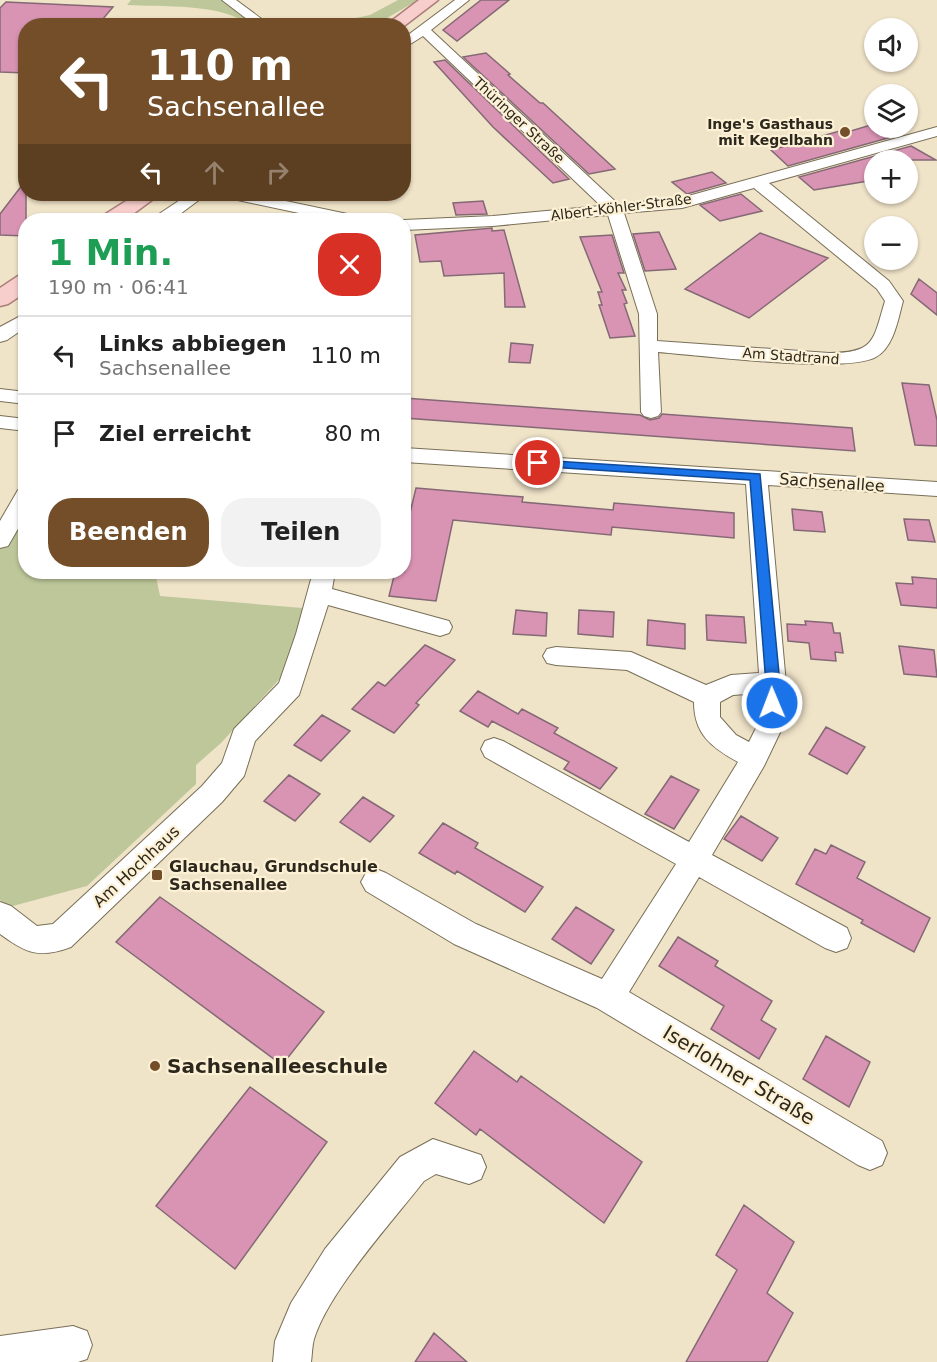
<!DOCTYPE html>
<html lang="de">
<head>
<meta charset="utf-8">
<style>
  :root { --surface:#fff; --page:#f2f2f2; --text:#222; --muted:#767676; --line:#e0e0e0; --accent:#734e29 }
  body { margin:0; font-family:"DejaVu Sans",sans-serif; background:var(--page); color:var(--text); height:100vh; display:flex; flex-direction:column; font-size:22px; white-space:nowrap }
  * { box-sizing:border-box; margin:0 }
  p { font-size:20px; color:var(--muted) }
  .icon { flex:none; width:33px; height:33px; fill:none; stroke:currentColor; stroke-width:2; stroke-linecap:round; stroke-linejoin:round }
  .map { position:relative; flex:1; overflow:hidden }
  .details { position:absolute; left:18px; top:213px; width:393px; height:366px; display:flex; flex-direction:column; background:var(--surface); border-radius:24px; box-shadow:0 2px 4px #0004 }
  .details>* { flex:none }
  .guide { position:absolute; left:18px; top:18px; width:393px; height:183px; border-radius:24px; box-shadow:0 2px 4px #0004; background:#734e29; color:#fff; overflow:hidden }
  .controls { position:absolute; left:864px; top:18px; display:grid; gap:12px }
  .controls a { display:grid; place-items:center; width:54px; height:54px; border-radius:50%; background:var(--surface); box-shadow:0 2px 4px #0004; font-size:30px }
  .pin { position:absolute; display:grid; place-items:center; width:51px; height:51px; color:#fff; margin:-26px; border:3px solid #fff; border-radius:50%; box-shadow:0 2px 6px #0007 }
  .me { position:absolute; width:66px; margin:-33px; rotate:359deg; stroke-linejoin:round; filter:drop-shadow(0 0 4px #0008) }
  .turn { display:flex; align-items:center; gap:21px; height:126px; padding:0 30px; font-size:27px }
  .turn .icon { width:78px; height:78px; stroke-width:2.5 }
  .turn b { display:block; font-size:42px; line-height:51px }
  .lanes { display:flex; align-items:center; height:57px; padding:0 30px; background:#0003; justify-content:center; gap:30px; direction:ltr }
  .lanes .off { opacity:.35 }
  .round { display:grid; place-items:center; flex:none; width:63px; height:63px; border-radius:24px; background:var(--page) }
  .headline { display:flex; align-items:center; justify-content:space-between; height:102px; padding:0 30px }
  h1 { font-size:36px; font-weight:600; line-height:45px; color:#1e9e55 }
  .button { display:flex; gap:12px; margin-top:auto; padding:12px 30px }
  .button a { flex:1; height:69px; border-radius:24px; background:var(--accent); color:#fff; font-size:24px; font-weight:600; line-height:69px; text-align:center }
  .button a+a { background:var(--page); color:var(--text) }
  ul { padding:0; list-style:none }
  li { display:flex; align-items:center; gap:18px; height:78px; padding:0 30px; border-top:2px solid var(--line) }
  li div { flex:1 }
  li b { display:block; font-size:22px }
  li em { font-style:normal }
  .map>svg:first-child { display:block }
  .green { fill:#bec79a }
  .building { fill:#d994b4; stroke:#846975; stroke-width:1.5 }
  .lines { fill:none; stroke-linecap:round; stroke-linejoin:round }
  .street-casing { stroke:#796f57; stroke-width:2 }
  .primary-casing { stroke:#ac7e79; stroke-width:3 }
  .street { fill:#fff; fill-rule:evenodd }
  .primary { fill:#f7cecc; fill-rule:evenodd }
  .route { fill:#1a73e8; stroke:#114b97; stroke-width:1.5 }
  .poi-dot { fill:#734e29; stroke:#fdf1d5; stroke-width:2 }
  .labels { text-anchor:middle; stroke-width:4.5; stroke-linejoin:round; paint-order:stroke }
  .far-street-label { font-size:14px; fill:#2d281e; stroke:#fdf1d5 }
  .far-poi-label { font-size:14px; font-weight:bold; fill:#2d281e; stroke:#fdf1d5; text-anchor:end }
  .street-label { font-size:16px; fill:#2d281e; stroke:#fdf1d5 }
  .poi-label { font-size:16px; font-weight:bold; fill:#2d281e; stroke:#fdf1d5; text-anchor:start }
  .near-poi-label { font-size:20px; font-weight:bold; fill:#2d281e; stroke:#fdf1d5; text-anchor:start }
  .near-street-label { font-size:20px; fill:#2d281e; stroke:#fdf1d5 }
</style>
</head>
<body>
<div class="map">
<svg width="937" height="1362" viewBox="0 0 937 1362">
  <rect width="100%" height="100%" fill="#efe3c8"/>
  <path class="green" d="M131 0H228L259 25H248C225 3 159 7 127 5Z
    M398 0H418L375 25H323L370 15Z
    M25 503 26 572H155L160 596 315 609 285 673 221 743 196 765V784L87 886 9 907 0 900V549Z"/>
  <path class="building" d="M481 0H509L457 41 443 30Z
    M6 2 113 7 97 26H26V73L0 72V8Z
    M486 53 510 74 508 75 540 103H543L615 169 589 174 463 57Z
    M445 60 569 179 553 183 493 127 434 62Z
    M874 124V128H880L895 136 788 166 771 150 847 129 851 131Z
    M911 146 936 160H874V180L814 190 799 177Z
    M712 172 726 183 687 194 672 182Z
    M26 180V236L0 235V214Z
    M741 194 762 211 720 221 700 205Z
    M483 201 487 214 456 215 453 203Z
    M492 228V231L504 230 525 307H505L504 273 444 276 441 261 420 262 415 235Z
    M659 232 676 269 645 271 633 234Z
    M760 233 828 258 749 318 685 289Z
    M612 235 624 273H618L626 290H622L627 303 624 304 635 336 610 338 599 305H602L598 292H602L580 237Z
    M919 279 937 293V315L911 294Z
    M511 343 533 345 530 363 509 362Z
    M902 383 929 385 937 420V446L915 445Z
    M404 398 640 415 650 420 659 418 662 414 852 428 855 451 404 418Z
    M416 488 523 497 522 502 613 510 614 503 734 513V538L612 527 611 535 453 520 436 601 389 596 395 572H404V538Z
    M792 509 822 512 825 532 794 530Z
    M904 519 929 520 935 542 908 540Z
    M912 577 937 579V608L901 605 896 583 913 584Z
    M516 610 547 613 546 636 513 634Z
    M579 610 614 612 613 637 578 634Z
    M706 615 744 617 746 643 707 640Z
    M648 620 685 624V649L647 645Z
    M805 621 832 623 834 633H840L843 653 835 652 836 661 811 659 809 643 788 641 787 624 806 625Z
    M425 645 455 660 416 703 419 705 394 733 352 709 378 682 385 686Z
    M899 646 934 650 937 677 904 674Z
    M478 691 518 714 522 709 558 728 554 733 617 768 600 789 564 769 569 762 492 721 488 727 460 711Z
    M322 715 350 731 321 761 294 745Z
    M826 727 865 747 847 774 809 754Z
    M289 775 320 794 295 821 264 801Z
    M671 776 699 790 674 829 645 814Z
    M363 797 394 816 370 842 340 822Z
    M741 816 778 838 762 861 724 839Z
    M443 823 478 843 475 848 543 887 525 912 457 871 455 874 419 853Z
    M831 845 865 862 857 878 930 918 914 952 861 923 863 920 796 884 815 849 826 854Z
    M160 897 324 1012 282 1065 116 942Z
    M576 907 614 930 591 964 552 939Z
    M678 937 718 961 715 966 772 1001 761 1020 776 1029 759 1059 711 1029 724 1006 659 966Z
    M826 1036 870 1062 849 1107 803 1079Z
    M474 1051 517 1082 521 1076 642 1162 604 1223 480 1129 476 1135 435 1103Z
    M250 1087 327 1142 235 1269 156 1206Z
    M744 1205 794 1242 767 1293 793 1313 767 1362H686L737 1270 716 1255Z
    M434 1333 467 1362H415Z"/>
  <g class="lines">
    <defs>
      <path id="street" d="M222 0H236L271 26H256Z
        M455 0H469L431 30 618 204 681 198 937 127V136L769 183 889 281 903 301C898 319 894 347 876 357 847 374 699 355 658 352L661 412 658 416 651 418 644 416 641 412 639 314 608 215 493 226 404 230 402 220H404L493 216 601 206 423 36 404 48V38ZM754 188 877 289 885 301C873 341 875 353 829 353L657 341V314L624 213 682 208Z
        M189 194H207L172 220H154L156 216Z
        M225 194H253L352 215 360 220H332L233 199Z
        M26 313V327L7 340 0 342V327Z
        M0 389 26 392V404L0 401Z
        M0 416 26 419V431L0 428Z
        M404 448 937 482V496L768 485 786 684 785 722 764 766 712 855 847 928 851 938 847 948 836 952 825 948 699 877 629 992 882 1141 887 1153 882 1165 870 1170 858 1165 597 1008 454 944 366 891 361 882 366 873 376 869 386 873 476 924 602 979 676 864 485 757 481 749 485 741 494 738 503 741 689 842 738 762C711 747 694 734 694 702L627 670 556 665 547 663 543 656 547 649 556 647 631 652 706 685 731 675 759 673 746 484 404 462ZM760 693 759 722 749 742 736 735 720 717V702L733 695Z
        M26 488V515L8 546 0 548V521L18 490Z
        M313 572H335L332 589 449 621 452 627 449 633 440 636 328 605 299 695 255 741 244 776 222 802 71 947C39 959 26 953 0 934V902L11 906 37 926 53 924 202 786 222 763 234 729 279 683 296 634Z
        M433 1139 481 1155 486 1167 481 1179 469 1184 436 1174 424 1181C392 1222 329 1291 314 1339 312 1346 312 1355 311 1362H273L275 1341 291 1303 325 1249 400 1157Z
        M73 1326 87 1331 92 1345 87 1359 78 1362H0V1336Z"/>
      <path id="primary" d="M419 0H438L404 26H385Z
        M137 194H160L125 220H102L104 215Z
        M26 274V292L8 304 0 306V288L18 276Z"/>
    </defs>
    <use href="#street" class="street-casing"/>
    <use href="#primary" class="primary-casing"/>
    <use href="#street" class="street"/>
    <use href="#primary" class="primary"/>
  </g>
  <path class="route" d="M538 460 760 474 780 684 777 706H768L766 703V684L750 480 534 466V461Z"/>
  <g class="poi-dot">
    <circle cx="845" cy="132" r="6"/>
    <rect x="151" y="869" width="12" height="12" rx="3"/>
    <circle cx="155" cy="1066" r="6"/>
  </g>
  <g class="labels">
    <g class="far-street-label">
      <text transform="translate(519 120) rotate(43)" y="5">Thüringer Straße</text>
      <text transform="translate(621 207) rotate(-7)" y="5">Albert-Köhler-Straße</text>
      <text transform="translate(791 356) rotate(4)" y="5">Am Stadtrand</text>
    </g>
    <g class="far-poi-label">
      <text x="833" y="129">Inge's Gasthaus<tspan x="833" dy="16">mit Kegelbahn</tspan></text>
    </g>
    <g class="street-label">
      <text transform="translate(832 482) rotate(4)" y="6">Sachsenallee</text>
      <text transform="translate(136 866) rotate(-43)" y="6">Am Hochhaus</text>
    </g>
    <g class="poi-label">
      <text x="169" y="872">Glauchau, Grundschule<tspan x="169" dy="18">Sachsenallee</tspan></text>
    </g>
    <g class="near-poi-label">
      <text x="167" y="1073">Sachsenalleeschule</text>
    </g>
    <g class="near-street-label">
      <text transform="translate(739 1075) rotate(31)" y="7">Iserlohner Straße</text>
    </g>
  </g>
</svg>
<div class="controls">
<a><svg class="icon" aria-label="sound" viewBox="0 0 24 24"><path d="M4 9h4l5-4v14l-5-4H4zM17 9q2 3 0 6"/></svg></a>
<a><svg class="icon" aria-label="layers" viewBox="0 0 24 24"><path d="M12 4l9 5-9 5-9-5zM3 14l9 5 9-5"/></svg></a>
<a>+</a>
<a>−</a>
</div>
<div class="pin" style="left:538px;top:463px;background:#d93025"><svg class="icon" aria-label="arrive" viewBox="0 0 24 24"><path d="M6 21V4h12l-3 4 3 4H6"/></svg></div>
<svg class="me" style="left:772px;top:703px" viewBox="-20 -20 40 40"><circle r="17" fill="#1a73e8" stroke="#fff" stroke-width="3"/><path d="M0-11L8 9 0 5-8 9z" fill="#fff"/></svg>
<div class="guide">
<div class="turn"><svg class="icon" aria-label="left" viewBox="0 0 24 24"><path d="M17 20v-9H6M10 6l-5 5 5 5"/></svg><div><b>110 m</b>Sachsenallee</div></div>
<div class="lanes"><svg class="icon" aria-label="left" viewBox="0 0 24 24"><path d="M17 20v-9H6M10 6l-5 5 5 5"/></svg><svg class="icon off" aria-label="ahead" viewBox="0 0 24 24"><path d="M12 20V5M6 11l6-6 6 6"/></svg><svg class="icon off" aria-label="right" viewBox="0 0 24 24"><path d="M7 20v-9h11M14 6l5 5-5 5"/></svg></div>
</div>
<section class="details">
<div class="headline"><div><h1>1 Min.</h1><p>190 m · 06:41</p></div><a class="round" style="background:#d93025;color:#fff"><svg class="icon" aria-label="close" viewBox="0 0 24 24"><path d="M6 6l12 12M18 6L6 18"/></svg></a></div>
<ul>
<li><svg class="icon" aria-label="left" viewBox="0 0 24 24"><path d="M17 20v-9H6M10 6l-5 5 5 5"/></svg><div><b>Links abbiegen</b><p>Sachsenallee</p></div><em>110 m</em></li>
<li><svg class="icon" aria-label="arrive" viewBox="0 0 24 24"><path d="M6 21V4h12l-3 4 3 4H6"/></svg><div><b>Ziel erreicht</b></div><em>80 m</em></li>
</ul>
<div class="button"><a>Beenden</a><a>Teilen</a></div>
</section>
</div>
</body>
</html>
